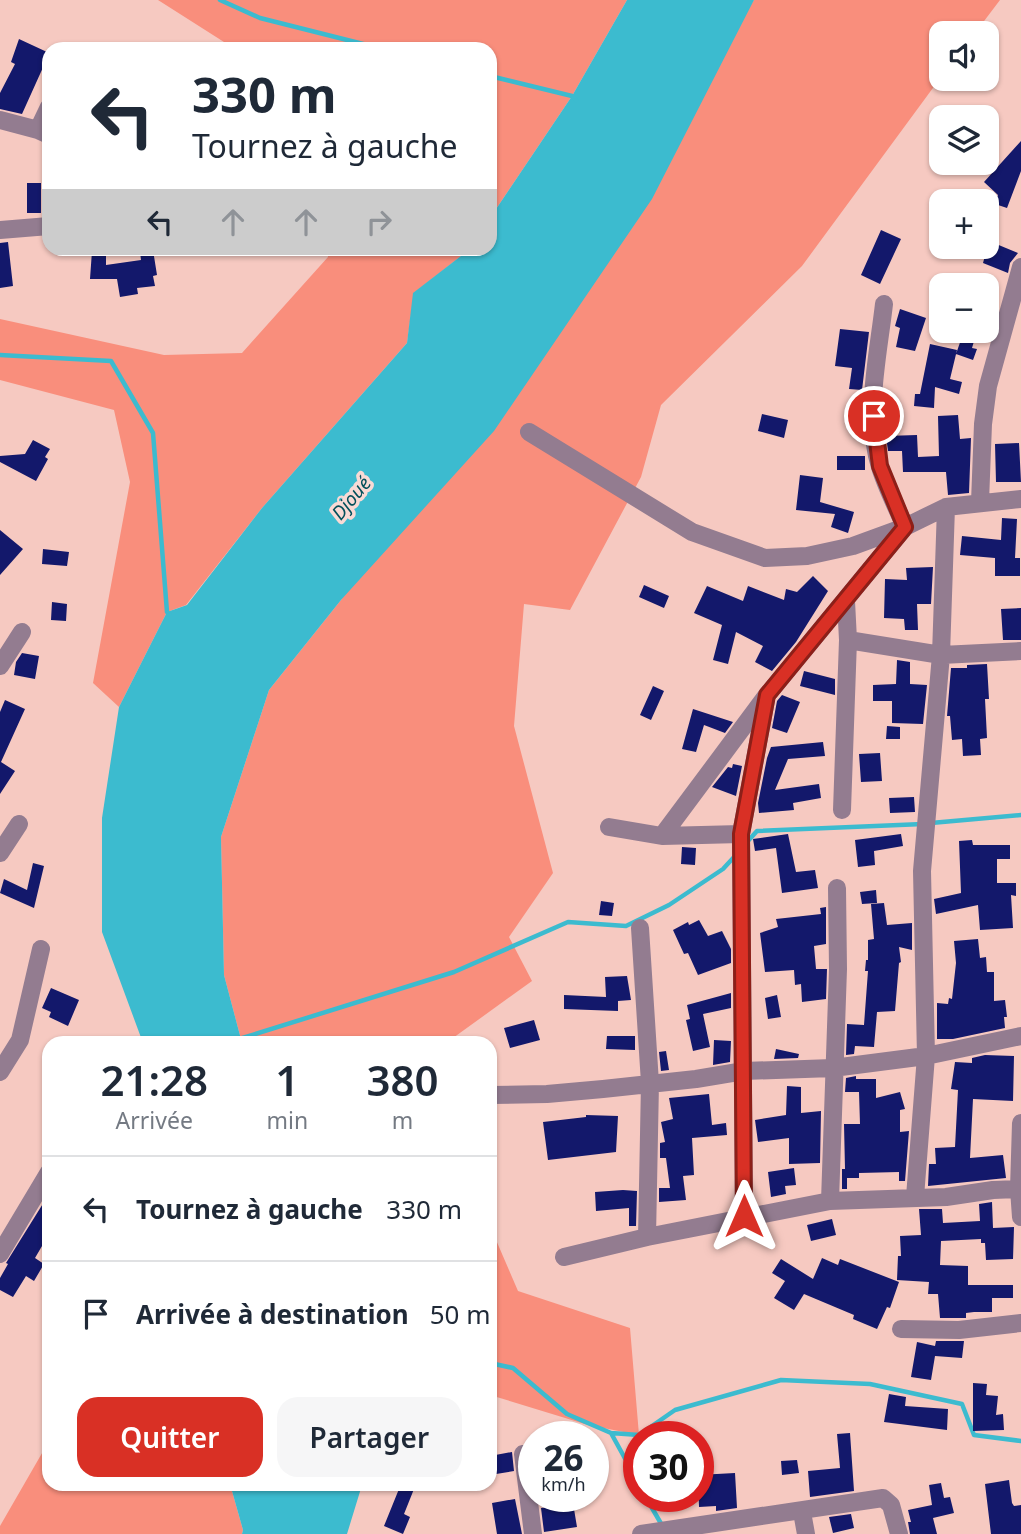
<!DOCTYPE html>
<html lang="fr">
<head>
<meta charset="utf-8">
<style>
  :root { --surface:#fff; --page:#f6f6f7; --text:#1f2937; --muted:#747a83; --line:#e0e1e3; --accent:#d93025 }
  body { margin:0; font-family:"Noto Sans",sans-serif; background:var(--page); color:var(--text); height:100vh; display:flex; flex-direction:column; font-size:26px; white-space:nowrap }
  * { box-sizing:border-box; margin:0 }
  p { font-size:23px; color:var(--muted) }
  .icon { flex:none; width:38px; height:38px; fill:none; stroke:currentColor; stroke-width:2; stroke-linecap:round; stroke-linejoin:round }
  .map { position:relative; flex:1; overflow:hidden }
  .details { position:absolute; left:42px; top:1036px; width:455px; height:455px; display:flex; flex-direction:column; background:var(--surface); border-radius:21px; box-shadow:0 2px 5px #0004 }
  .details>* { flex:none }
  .banner { position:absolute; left:42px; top:42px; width:455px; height:214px; border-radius:21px; box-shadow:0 2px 5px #0004; background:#fff; color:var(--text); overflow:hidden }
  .fabs { position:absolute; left:929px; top:21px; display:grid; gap:14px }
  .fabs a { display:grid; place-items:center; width:70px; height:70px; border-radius:14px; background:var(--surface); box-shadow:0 2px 5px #0004; font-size:35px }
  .speed { position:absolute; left:518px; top:1421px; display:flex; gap:14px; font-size:35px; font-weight:700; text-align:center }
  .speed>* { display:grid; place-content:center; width:91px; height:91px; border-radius:50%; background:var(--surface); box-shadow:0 2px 5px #0004; line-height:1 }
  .speed small { font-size:18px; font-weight:400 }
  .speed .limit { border:10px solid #d22; background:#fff; color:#111 }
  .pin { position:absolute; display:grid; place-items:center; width:60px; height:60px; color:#fff; margin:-30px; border:4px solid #fff; border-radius:50%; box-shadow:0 2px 7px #0007 }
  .me { position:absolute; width:77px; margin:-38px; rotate:0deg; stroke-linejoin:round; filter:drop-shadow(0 0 5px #0008) }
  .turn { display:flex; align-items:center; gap:24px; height:147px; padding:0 35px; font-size:32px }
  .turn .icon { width:91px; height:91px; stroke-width:2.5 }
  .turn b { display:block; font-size:49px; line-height:60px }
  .lanes { display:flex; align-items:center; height:66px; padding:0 35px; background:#0003; justify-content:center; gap:35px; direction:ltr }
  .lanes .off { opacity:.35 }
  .eta { display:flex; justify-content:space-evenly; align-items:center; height:119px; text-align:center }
  .eta b { font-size:42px; font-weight:600; line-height:49px }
  .primary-button { display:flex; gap:14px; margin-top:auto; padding:14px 35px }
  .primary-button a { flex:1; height:80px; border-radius:21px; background:var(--accent); color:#fff; font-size:28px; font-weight:600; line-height:80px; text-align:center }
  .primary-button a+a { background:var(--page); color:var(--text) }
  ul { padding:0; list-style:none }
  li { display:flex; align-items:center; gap:21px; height:105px; padding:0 35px; border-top:2px solid var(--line) }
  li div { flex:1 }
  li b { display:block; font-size:26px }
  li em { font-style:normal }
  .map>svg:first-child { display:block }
  .green { fill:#f98e7c }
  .water { fill:#3cbbcf }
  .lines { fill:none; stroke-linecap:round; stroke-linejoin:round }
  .stream { stroke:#3cbbcf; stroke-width:4.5 }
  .building { fill:#13186b }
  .minor { stroke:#937c90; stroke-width:18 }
  .route-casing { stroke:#8d1f18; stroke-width:18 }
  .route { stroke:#d93025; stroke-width:12 }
  .labels { text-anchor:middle; stroke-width:7; stroke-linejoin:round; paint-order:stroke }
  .water-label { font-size:19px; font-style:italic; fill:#03505b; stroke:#f9dad5 }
</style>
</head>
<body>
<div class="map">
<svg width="1021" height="1534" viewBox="0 0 1021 1534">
  <rect width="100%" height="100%" fill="#f6c9c1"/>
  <path class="green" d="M158 0H627L572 96 490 218V49H235Z
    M754 0H1000L975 33H942L941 77 802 266 661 405 641 477 570 610 524 604 514 726 553 873 509 937 532 981 446 1043H242L224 975 221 837 269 690 341 600Z
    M328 249H470L414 293 407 343 262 508 186 605 167 612 119 707 93 683 130 482 114 410 0 380V319L164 355 242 353 328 257Z
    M490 1226 518 1291 630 1328 639 1435 588 1425 490 1395Z
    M49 1441V1484H230L243 1530 242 1534H0V1526Z"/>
  <path class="water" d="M627 0H754L652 199 494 431 341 600 269 690 221 837 224 975 242 1043H143L102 932V818L119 707 167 612 187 605 262 508 407 343 413 293 470 249 490 248V218L572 96Z
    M230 1484H362V1485L347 1534H242L243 1530Z"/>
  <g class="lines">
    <path class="stream" d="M220 0 260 18 383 49
      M490 76 572 96 576 100
      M0 355 111 361 153 433 167 612 169 614
      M931 823 1021 815
      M747 842 757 831 923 824
      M236 1040 454 972 568 922 626 926 669 905 723 869 735 856
      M490 1363 513 1368 567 1414 611 1433 639 1435 675 1410 781 1380 870 1384 962 1404 974 1435 1021 1441
      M611 1433 639 1484
      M645 1496 663 1527"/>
  </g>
  <path class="building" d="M19 39 47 52 43 61 45 63 22 114 0 109V93L15 64 11 62Z
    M1021 141V171L1007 208 995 204 998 195 984 182Z
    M27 183H41V213H27Z
    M881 230 901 239 880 284 861 275Z
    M989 241 1018 253 1010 263 1008 273 983 263Z
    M8 242 13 286 0 288V243Z
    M153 250 157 275 153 276 155 286 137 288 138 294 120 297 117 279H90L92 251H106V265L141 260 140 252Z
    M900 309 926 318 915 351 896 347 900 328 895 326Z
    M840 329 869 332 862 390 849 389 852 368 835 366Z
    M964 331H977L972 348 977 349 973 360 956 354Z
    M930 344 957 350 950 379 962 382 959 394 935 387 934 408 914 406 915 394H920Z
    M762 414 788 420 784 438 758 431Z
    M958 415 960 439 971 438 969 493 948 495 946 472H903L902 451H888L886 436 917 435 918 457 939 456 938 416Z
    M33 440 50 449 45 457 48 459 36 481 0 462V456L25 454Z
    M1019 443 1021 482H996L995 444Z
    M837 456H865V470H837Z
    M800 475 823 478 820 502 854 512 848 533 831 527 835 514 796 510Z
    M1002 518 1017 519 1015 558H1020V576H995V558L960 555 962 536 1001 540Z
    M0 530 23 549 0 575Z
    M43 549 69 552 67 566 42 564Z
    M933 567 931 604H917L918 630H905L904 619 884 618 885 579 907 580 906 568Z
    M813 576 828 591 796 642 772 671 755 662 763 646 736 632 728 664 713 660 722 625 694 613 707 586 743 601 748 586 784 600 786 589 797 592Z
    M644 585 669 596 664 608 639 597Z
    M52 602 67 604 66 621 51 620Z
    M1021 608V640H1003L1001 609Z
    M22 653 39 656 35 679 14 675 16 662Z
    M897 660 910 662V684L927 685 923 724 892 723V701H873V685L896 684Z
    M987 664 989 699H985L987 738 980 739 981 755 963 756 962 739 952 740 950 716H947L951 668H967V665Z
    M804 671 835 679V695L800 686Z
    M653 686 664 691 651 720 640 715Z
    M782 695 800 702 787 733 772 728 777 701Z
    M5 700 25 709 1 762 15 771 0 794V712Z
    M693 709 733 722 725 733 704 725 696 752 682 749Z
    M887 726 900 727V739H886Z
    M823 742 825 756 788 759 775 790 819 784 821 798 793 803 794 810 759 813 758 803 767 758 771 747Z
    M880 753 882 781 861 782 859 754Z
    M733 764 742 766 736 796 712 787 728 767 732 768Z
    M914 797 915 812 890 813 889 798Z
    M788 834 796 872 815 870 818 888 782 893 776 848 755 851 753 839Z
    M901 834 903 846 874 851 875 865 858 867 855 840Z
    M972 840 973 845H1010V859H997V883H1016V896L1011 895 1013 928 980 930 978 905 936 914 934 899 961 893 959 841Z
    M682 847 696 848 695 865 681 864Z
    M33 863 44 866 34 908 0 893 4 879 27 890Z
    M876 890 877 903 862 904 860 892Z
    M601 901 614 903 612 916 599 915Z
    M884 903 887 925 912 923V950L899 947 901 962 899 963 895 1011 877 1012 874 1047 855 1046 854 1054 846 1055 847 1024 864 1025 868 971H865L866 960H868V940L874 939 871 904Z
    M826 907V944L814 946 816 969H827L826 999 802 1002 801 984 795 985 794 970 765 972 760 933 778 927 776 919 821 914 820 908Z
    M699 920 708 936 722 931 731 949V963L698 975 688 953 684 954 673 930 688 922 689 925Z
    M978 939 980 958 986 957 987 972H994V1001L1005 1000 1007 1017H1004L1005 1028 953 1039H937V1003L948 1004 949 998 952 999 956 963 954 941Z
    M627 976 631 1000 618 1001V1011L564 1009V995L606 997 605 977Z
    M51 988 79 1000 68 1026 49 1017 51 1012 42 1008Z
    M731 993V1008L703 1014 710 1047 693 1051 686 1020 690 1019 687 1005Z
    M777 995 781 1017 768 1019 765 998Z
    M534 1020 540 1040 510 1048 504 1028Z
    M607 1036H635V1050L606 1049Z
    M714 1040 731 1041 730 1062 713 1065Z
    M776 1049 799 1054 798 1058 774 1059Z
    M666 1051 669 1070 661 1071 659 1052Z
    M985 1055 1014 1056 1013 1101 973 1099 970 1158 1003 1155 1006 1178 928 1186 929 1164H936L935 1148 955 1147 958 1090 951 1089 955 1062 972 1063V1058Z
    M856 1076V1079H876V1098L900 1092 905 1109 900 1110V1132L909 1131 905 1181H899V1172L859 1173V1178H847V1189H842V1169H845L844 1124H860L859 1092H845L846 1078Z
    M787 1086 801 1087V1113L821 1111 820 1163 789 1164V1138L758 1142 755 1120 786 1115Z
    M709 1094 712 1125 726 1123 727 1135 692 1138 694 1175 683 1176 686 1200 659 1202V1188H670L666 1158H660V1143L665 1142 661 1122 673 1119 669 1098Z
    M586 1115 618 1116 616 1152 548 1160 543 1122 586 1117Z
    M794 1168 796 1185 785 1186 786 1194 771 1197 768 1172Z
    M623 1190 637 1191 636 1226H629V1208L596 1211 595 1192Z
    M49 1194V1234L35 1258 44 1264 34 1281 26 1276 13 1297 0 1290V1278L8 1264 6 1263Z
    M992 1202 993 1228 1014 1227 1013 1259 986 1260 985 1243H981V1239L941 1241 940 1265 968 1266V1285H1013V1298H992V1312H974L966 1313V1318H940L938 1294H928L929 1282 897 1280 898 1256H901L900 1236 921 1235 919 1209H942L943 1223 980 1221 979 1204Z
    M832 1219 836 1235 811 1241 807 1225Z
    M822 1258 838 1265 840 1259 899 1282 890 1308 887 1307 877 1329 853 1319 854 1315 804 1294 794 1310 774 1298 785 1281 772 1273 781 1259 813 1279Z
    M936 1341H964L962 1358 935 1356 931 1380 911 1377 917 1342 935 1346Z
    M973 1383 987 1384 986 1395 998 1396 996 1415 1003 1414 1004 1430 973 1431Z
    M889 1394 906 1397 905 1406 948 1409 947 1430 884 1422Z
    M850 1433 854 1491 810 1497 808 1471 840 1468 837 1434Z
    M512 1452 514 1471 490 1475V1456Z
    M797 1460 799 1473 782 1475 781 1461Z
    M735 1473 737 1508 716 1511V1506L699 1507 698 1475Z
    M1009 1480 1012 1503 1014 1506 1021 1505V1534H991L985 1484Z
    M941 1483 944 1498 950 1497 954 1513 933 1518 937 1534H910L908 1522H911L908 1510 932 1505 929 1485Z
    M401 1484H416L404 1514 410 1517 403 1534 384 1526Z
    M547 1496H564L566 1504 573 1503 577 1527 544 1532 541 1508 549 1507Z
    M515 1499 522 1534H497L492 1503Z
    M851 1514 854 1528 833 1533 829 1517Z"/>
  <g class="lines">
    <path class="minor" d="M0 120 38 130 49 135
      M38 130 49 107
      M0 230 49 226
      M529 432 692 532 765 558 807 556 853 546 905 527 946 507 1021 499
      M980 502 983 424 988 386 1021 267
      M848 640 941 655 1021 651
      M0 666 22 632
      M842 810 848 640 846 601
      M609 827 662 836 741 834
      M662 836 767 695 905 527C897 508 886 487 880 467 864 415 878 357 884 304
      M0 853 19 824
      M640 928 650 1083 647 1237
      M0 1072 20 1040 41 949
      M490 1095 547 1094 603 1089 696 1079 744 1071 833 1068 926 1056 1021 1036
      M1021 1123 1019 1189 1021 1217
      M915 1197 926 1056 922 871 941 655 946 507
      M830 1201 838 969 837 888
      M744 1216 741 834 766 700
      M0 1254 49 1172
      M564 1257 647 1237 830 1201 946 1197 993 1190 1021 1189
      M901 1329 959 1330 1021 1323
      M523 1454 533 1534
      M802 1512 806 1534
      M641 1534 883 1498 891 1505 899 1534"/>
  </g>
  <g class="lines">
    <defs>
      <path id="route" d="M744 1216 741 834 767 695 905 527 880 466 874 416"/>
    </defs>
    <use href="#route" class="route-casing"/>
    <use href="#route" class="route"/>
  </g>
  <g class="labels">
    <g class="water-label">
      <text transform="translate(351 498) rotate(-50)" y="7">Djoué</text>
    </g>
  </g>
</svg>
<div class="fabs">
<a><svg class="icon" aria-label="sound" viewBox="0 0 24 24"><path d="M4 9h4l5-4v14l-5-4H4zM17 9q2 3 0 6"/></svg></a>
<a><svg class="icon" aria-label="layers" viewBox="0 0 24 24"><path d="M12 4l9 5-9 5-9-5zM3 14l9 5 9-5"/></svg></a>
<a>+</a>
<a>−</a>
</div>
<div class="speed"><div>26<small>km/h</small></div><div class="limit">30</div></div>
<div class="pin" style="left:874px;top:416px;background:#d93025"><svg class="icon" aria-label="arrive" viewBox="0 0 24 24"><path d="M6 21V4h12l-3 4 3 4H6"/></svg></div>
<svg class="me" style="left:744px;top:1216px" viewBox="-20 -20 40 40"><path d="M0-17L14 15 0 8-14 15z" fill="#d93025" stroke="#fff" stroke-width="4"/></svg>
<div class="banner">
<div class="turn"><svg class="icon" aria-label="left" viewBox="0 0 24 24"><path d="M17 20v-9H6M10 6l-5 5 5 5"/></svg><div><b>330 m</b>Tournez à gauche</div></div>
<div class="lanes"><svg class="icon" aria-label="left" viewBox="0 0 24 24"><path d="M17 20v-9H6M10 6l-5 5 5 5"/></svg><svg class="icon off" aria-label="ahead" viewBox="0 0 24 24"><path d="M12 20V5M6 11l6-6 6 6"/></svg><svg class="icon off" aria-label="ahead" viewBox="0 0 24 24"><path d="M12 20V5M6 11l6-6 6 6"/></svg><svg class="icon off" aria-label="right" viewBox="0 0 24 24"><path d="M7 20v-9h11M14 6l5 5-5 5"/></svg></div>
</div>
<section class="details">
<div class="eta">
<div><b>21:28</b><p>Arrivée</p></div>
<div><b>1</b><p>min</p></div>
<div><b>380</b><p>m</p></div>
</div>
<ul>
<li><svg class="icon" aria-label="left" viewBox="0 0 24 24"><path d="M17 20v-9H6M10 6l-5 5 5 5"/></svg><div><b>Tournez à gauche</b></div><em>330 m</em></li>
<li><svg class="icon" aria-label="arrive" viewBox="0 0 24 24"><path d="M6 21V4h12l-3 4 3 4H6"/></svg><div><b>Arrivée à destination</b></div><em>50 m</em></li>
</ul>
<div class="primary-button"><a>Quitter</a><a>Partager</a></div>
</section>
</div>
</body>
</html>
